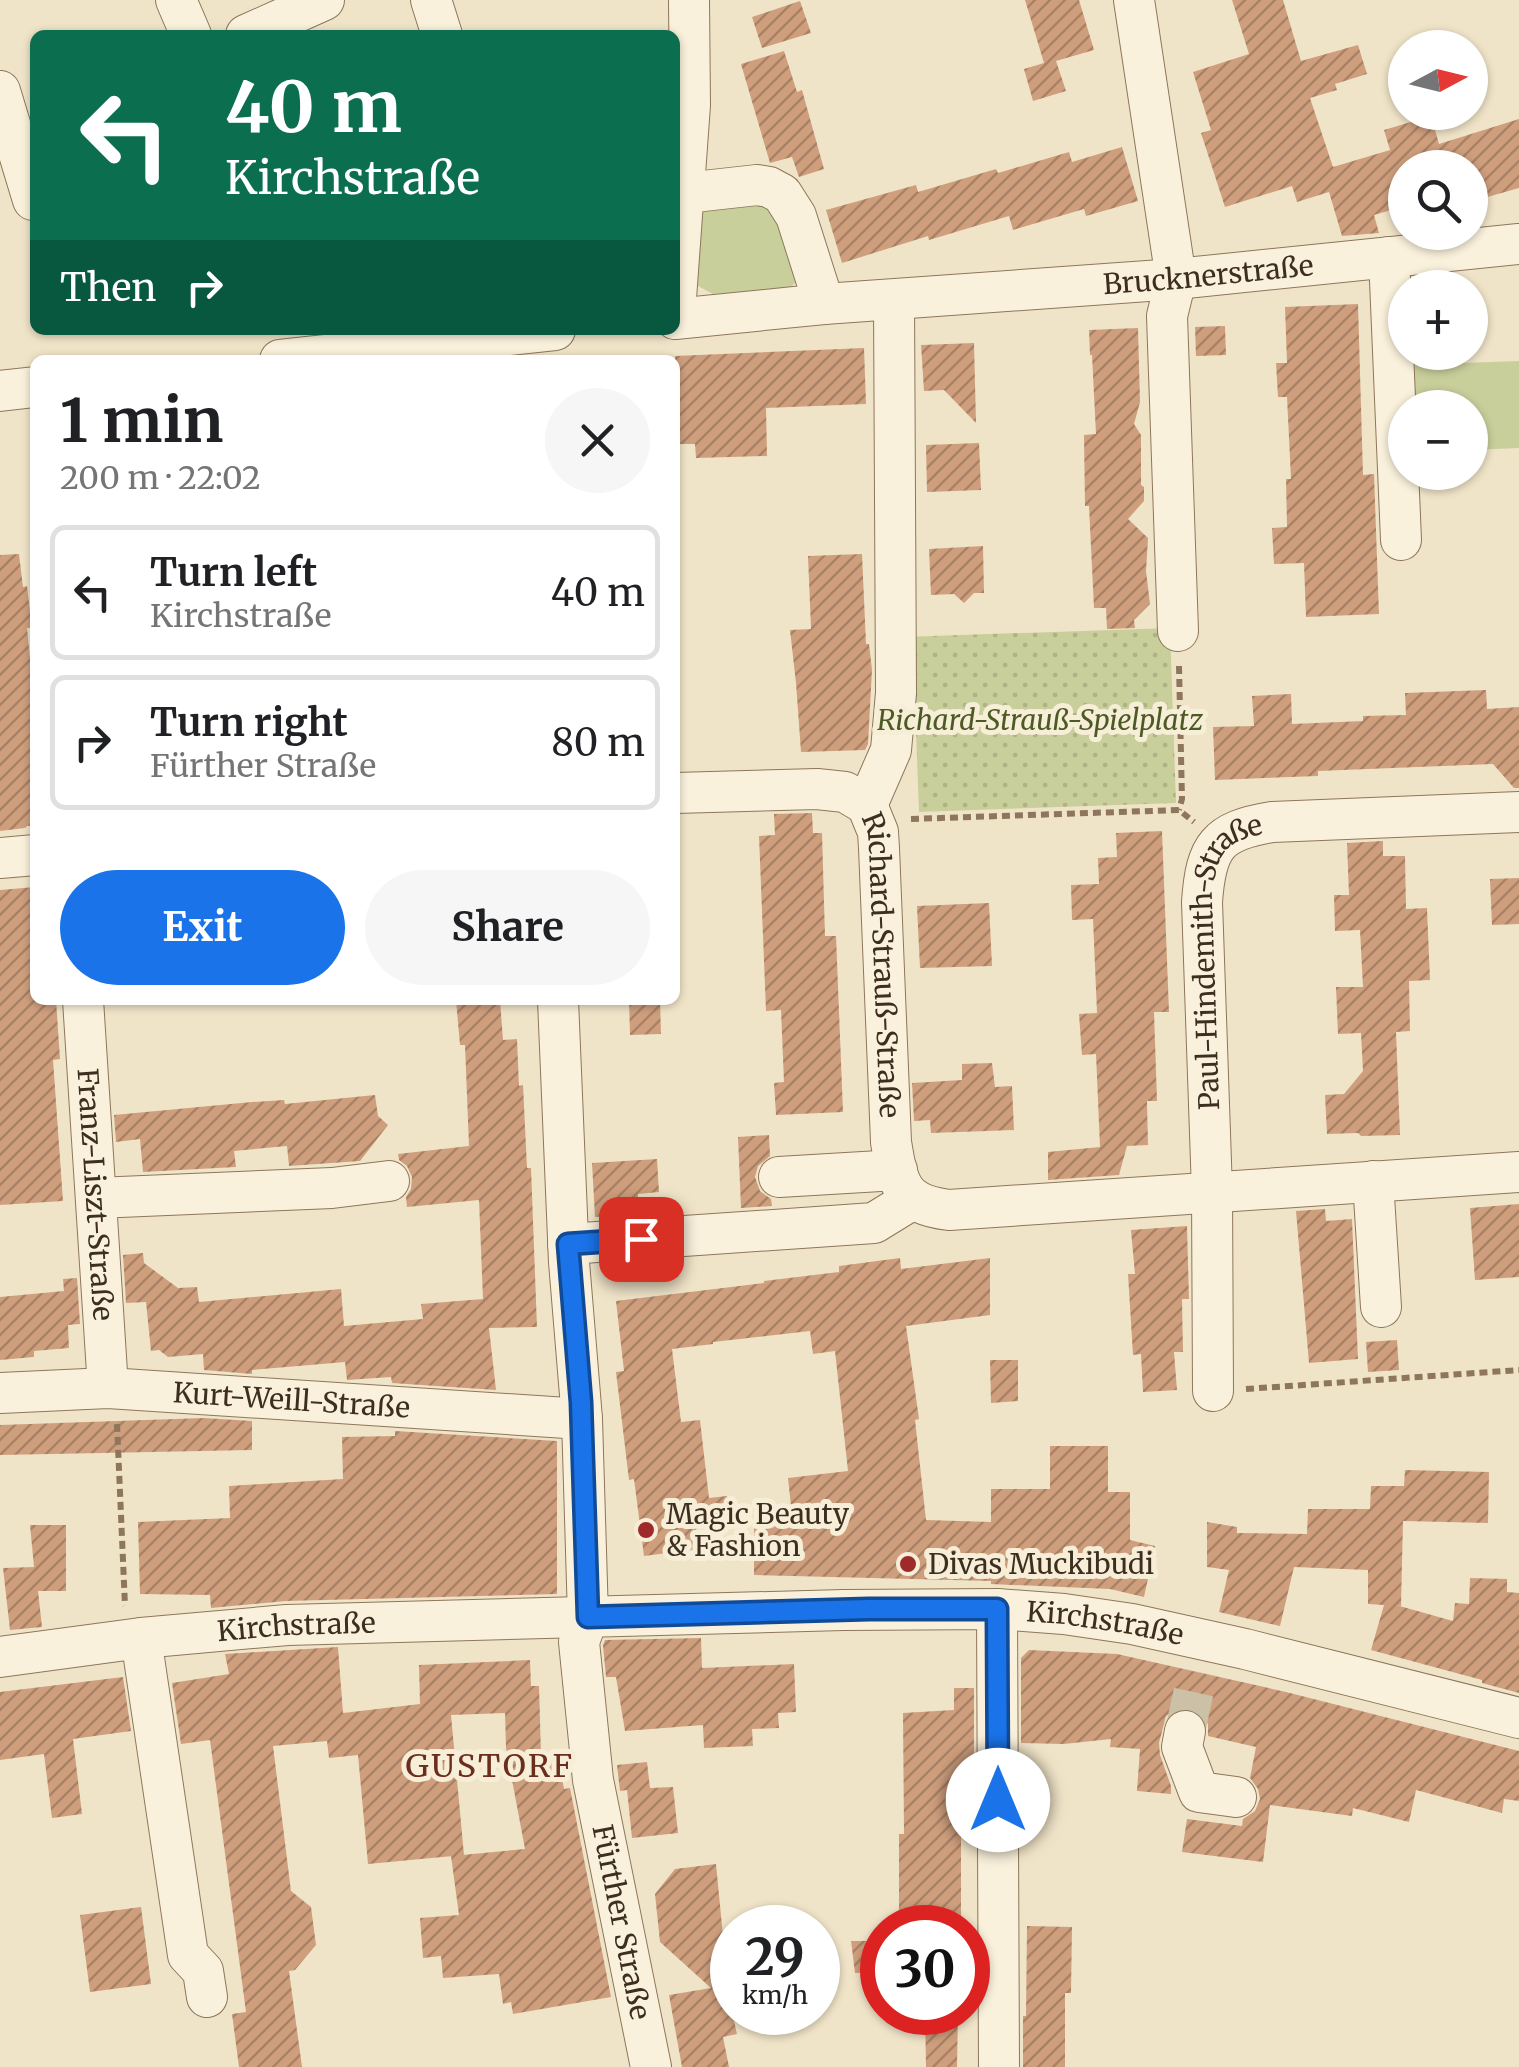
<!DOCTYPE html>
<html lang="en">
<head>
<meta charset="utf-8">
<style>
  :root { --surface:#fff; --page:#f6f6f6; --text:#202124; --muted:#757577; --line:#e0e0e0; --accent:#1a73e8 }
  body { margin:0; font-family:Merriweather,serif; background:var(--page); color:var(--text); height:100vh; display:flex; flex-direction:column; font-size:38px; white-space:nowrap }
  * { box-sizing:border-box; margin:0 }
  p { font-size:32px; color:var(--muted) }
  .icon { flex:none; width:55px; height:55px; fill:none; stroke:currentColor; stroke-width:2; stroke-linecap:round; stroke-linejoin:round }
  .map { position:relative; flex:1; overflow:hidden }
  .drawer { position:absolute; left:30px; top:355px; width:650px; height:650px; display:flex; flex-direction:column; background:var(--surface); border-radius:15px; box-shadow:0 2px 8px #0004 }
  .drawer>* { flex:none }
  .guide { position:absolute; left:30px; top:30px; width:650px; height:305px; border-radius:15px; box-shadow:0 2px 8px #0004; background:#0b6e4f; color:#fff; overflow:hidden }
  .needle { width:65px; rotate:83deg }
  .fabs { position:absolute; left:1388px; top:30px; display:grid; gap:20px }
  .fabs a { display:grid; place-items:center; width:100px; height:100px; border-radius:50%; background:var(--surface); box-shadow:0 2px 8px #0004; font-size:50px }
  .speed { position:absolute; left:710px; top:1905px; display:flex; gap:20px; font-size:50px; font-weight:700; text-align:center }
  .speed>* { display:grid; place-content:center; width:130px; height:130px; border-radius:50%; background:var(--surface); box-shadow:0 2px 8px #0004; line-height:1 }
  .speed small { font-size:25px; font-weight:400 }
  .speed .limit { border:15px solid #d22; background:#fff; color:#111 }
  .pin { position:absolute; display:grid; place-items:center; width:85px; height:85px; color:#fff; margin:-42px; border-radius:20px; box-shadow:0 5px 15px #0006 }
  .me { position:absolute; width:110px; margin:-55px; rotate:0deg; stroke-linejoin:round; filter:drop-shadow(0 0 8px #0008) }
  .turn { display:flex; align-items:center; gap:35px; height:210px; padding:0 30px; font-size:45px }
  .turn .icon { width:130px; height:130px; stroke-width:2.5 }
  .turn b { display:block; font-size:70px; line-height:85px }
  .then { display:flex; align-items:center; height:95px; padding:0 30px; background:#0003; gap:20px; font-size:38px }
  .round { display:grid; place-items:center; flex:none; width:105px; height:105px; border-radius:52px; background:var(--page) }
  .summary { display:flex; align-items:center; justify-content:space-between; height:170px; padding:0 30px }
  h1 { font-size:60px; font-weight:700; line-height:75px }
  .primary-button { display:flex; gap:20px; margin-top:auto; padding:20px 30px }
  .primary-button a { flex:1; height:115px; border-radius:60px; background:var(--accent); color:#fff; font-size:40px; font-weight:700; line-height:115px; text-align:center }
  .primary-button a+a { background:var(--page); color:var(--text) }
  ul { padding:0; list-style:none }
  li { display:flex; align-items:center; gap:30px; height:135px; margin:0 20px 15px; padding:0 10px; border:5px solid var(--line); border-radius:15px }
  li div { flex:1 }
  li b { display:block; font-size:38px }
  li em { font-style:normal }
  .map>svg:first-child { display:block }
  .grass { fill:#c9cf9b }
  .park { fill:url(#park-dots) }
  .building { fill:url(#building-hatch) }
  .lines { fill:none; stroke-linecap:round; stroke-linejoin:round }
  .minor-tunnel { stroke:#ccc0a6; stroke-width:40; stroke-dasharray:40 20; stroke-linecap:butt }
  .minor-casing { stroke:#8d765c; stroke-width:42 }
  .path { stroke:#8d765c; stroke-width:6; stroke-dasharray:8 5; stroke-linecap:butt }
  .minor { stroke:#faf1dc; stroke-width:40 }
  .route-casing { stroke:#114b97; stroke-width:25 }
  .route { stroke:#1a73e8; stroke-width:18 }
  .poi-dot { fill:#9e2a2b; stroke:#f7eed8; stroke-width:4 }
  .labels { text-anchor:middle; stroke-width:10; stroke-linejoin:round; paint-order:stroke }
  .street-label { font-size:28px; fill:#3d2e20; stroke:#f7eed8 }
  .park-label { font-size:28px; font-style:italic; fill:#4d5a26; stroke:#f7eed8 }
  .poi-label { font-size:28px; fill:#3d2e20; stroke:#f7eed8; text-anchor:start }
  .quarter-label { font-size:32px; letter-spacing:2.5px; fill:#6b2e1e; stroke:#f7eed8 }
</style>
</head>
<body>
<div class="map">
<svg width="1519" height="2067" viewBox="0 0 1519 2067">
  <defs>
    <pattern id="park-dots" width="8" height="8" patternUnits="userSpaceOnUse" patternTransform="scale(2.5)"><rect width="8" height="8" fill="#c9cf9b"/><path d="M2 2h.1M6 6h.1" fill="none" stroke="#aeb285" stroke-width="1.8" stroke-linecap="round"/></pattern>
    <pattern id="building-hatch" width="6" height="6" patternUnits="userSpaceOnUse" patternTransform="scale(2.5)"><rect width="6" height="6" fill="#cf9f7d"/><path d="M-1 1l2-2M0 6l6-6M5 7l2-2" fill="none" stroke="#a98266"/></pattern>
  </defs>
  <rect width="100%" height="100%" fill="#f0e4c8"/>
  <path class="grass" d="M774 203 802 279 787 289 713 294 696 285 701 207Z
    M1519 361V448L1470 450V408L1408 407 1406 365Z"/>
  <path class="park" d="M1170 628 1176 803 919 812 915 703 903 637Z"/>
  <path class="building" d="M1025 0H1079L1094 50 1056 61 1066 91 1033 101 1024 69 1044 63Z
    M1232 0H1283L1301 61 1358 45 1367 74 1335 84 1337 90 1310 98 1333 167 1390 150 1384 130 1431 116 1439 144 1519 119V188L1470 202V168H1405V206L1374 215 1379 233 1342 236 1329 192 1297 202 1292 186 1225 207 1201 133 1211 130 1193 72 1249 54Z
    M800 1 811 33 762 48 752 17Z
    M784 51 797 92 802 90 824 169 799 177 792 157 770 163 741 64Z
    M1122 147 1138 201 1086 216 1084 209 1013 230 1009 216 929 240 928 236 842 263 826 210 916 185 918 192 996 169 998 173 1069 152 1072 162Z
    M1358 304 1363 475 1374 474 1379 614 1306 617 1304 563 1274 564 1272 528 1287 527 1286 479H1291L1287 397H1278L1276 363H1287L1285 307Z
    M1225 326 1226 355 1196 356 1195 327Z
    M1138 328 1140 402 1134 424 1141 435V485L1144 487V501L1128 519 1148 538 1146 571 1150 604 1134 620 1135 628 1107 629 1106 608H1094L1089 506H1085L1084 435 1096 434 1092 355H1090L1089 330Z
    M974 343 976 423 944 390 924 391 921 345Z
    M864 348 866 404 766 408 767 456 696 458 695 444H675V356Z
    M979 443 981 490 927 492 926 445Z
    M983 546 984 593H974L964 603 954 594 931 595 929 549Z
    M19 554 23 587 27 586 32 628H27L33 689H35V825L27 826 25 828 0 831V555Z
    M862 554 866 644H869L872 670 868 744 865 750 801 752 796 683 790 630 811 629 808 556Z
    M1486 690 1487 709 1519 707V788H1514L1493 764 1318 771V776L1215 780 1213 727 1254 726 1252 696 1291 694 1292 724 1363 721V716L1406 715 1405 693Z
    M812 813 813 833H822L825 936H836L843 1112 776 1115 774 1083 784 1082 781 1010 766 1011 759 836 775 835 774 814Z
    M1162 831 1169 1012H1154L1157 1101H1147L1148 1145 1127 1146 1119 1175 1048 1180V1152L1100 1147 1096 1054 1082 1055 1079 1014 1097 1013 1093 919 1072 920 1071 885 1099 884 1098 858 1117 857 1116 833Z
    M1383 841V856H1405L1406 909 1427 908 1430 980 1409 981 1410 1031 1396 1032 1400 1135 1361 1136 1358 1133 1327 1134 1325 1095 1344 1094 1363 1071 1361 1033 1338 1034 1336 987H1363L1360 930 1335 931 1334 895H1349L1347 843Z
    M1519 878V924L1492 925 1490 879Z
    M35 887V1000H56L60 1059 53 1060 63 1201 0 1205V890Z
    M989 903 992 966 920 968 917 906Z
    M456 1000H500L503 1040 517 1039 519 1086 523 1085 527 1168H531L537 1327 489 1328 496 1390 392 1383 391 1377 347 1380 345 1362 252 1370V1374L204 1370 203 1354 168 1357 159 1350 151 1351 146 1302 126 1303 123 1255 143 1253 144 1263 178 1288 197 1287 199 1302 341 1289 344 1326 423 1319 421 1304 483 1299 479 1200 407 1207 406 1197 411 1189 412 1177 407 1166 399 1160 398 1154 469 1146 465 1045H460Z
    M629 1000H660L661 1034 630 1035Z
    M992 1063 995 1087 1012 1086 1014 1130 931 1133 930 1120 914 1121 912 1083 962 1080V1064Z
    M375 1095 378 1116 388 1125 360 1161 289 1166 287 1146 234 1151 236 1167 143 1172 140 1139 116 1142 114 1115 252 1102 284 1100 285 1104Z
    M769 1135 770 1156 758 1166 755 1177 760 1191 771 1199 772 1206 741 1208 738 1137Z
    M657 1159 659 1192 638 1194 639 1214 595 1217 592 1163Z
    M1519 1204V1277L1475 1280 1470 1208Z
    M1325 1209 1326 1221 1352 1219 1358 1359 1309 1363 1296 1211Z
    M1187 1226 1189 1299H1182L1183 1352H1174L1177 1390 1143 1392 1141 1354 1133 1355 1128 1274H1135L1131 1230Z
    M900 1258 901 1269 990 1258V1315L906 1326 919 1419 915 1420 926 1520 991 1522V1489H1050V1446H1108V1492H1130V1540L1155 1546 1144 1597 1110 1589 991 1584V1581L754 1575V1522L793 1525 788 1478 848 1471 835 1351 813 1354 810 1331 713 1342V1344L672 1349 681 1422 700 1420 709 1498 727 1496 731 1525 696 1529 699 1549 644 1556 634 1479 629 1480 616 1372 624 1371 616 1301 764 1283V1281L839 1272V1266Z
    M77 1278 80 1324 68 1325 69 1348 34 1351V1357L0 1360V1297L64 1291 63 1279Z
    M1397 1340 1399 1370 1368 1372 1366 1342Z
    M990 1360H1018V1401L991 1403Z
    M204 1418 252 1421V1450L0 1455V1425Z
    M395 1431 557 1441V1594L286 1601 211 1608 210 1595 140 1594 138 1522 230 1518 229 1486 343 1479 342 1437 395 1436Z
    M1405 1470 1489 1472 1488 1523 1403 1521 1401 1606 1396 1605 1453 1621 1455 1603 1469 1604 1470 1578 1507 1579V1592L1519 1593V1693L1482 1683V1680L1371 1650 1384 1605 1368 1604V1570L1294 1567 1280 1626 1219 1612 1229 1570 1207 1567V1522L1237 1527V1533L1307 1534 1308 1509H1370L1371 1486H1404Z
    M30 1525H66V1591H38L42 1627 10 1630 3 1568 34 1567Z
    M701 1638 702 1668 794 1664 796 1712 778 1713 779 1728 752 1729 753 1746 704 1748 703 1725 625 1731 616 1677H606L603 1645 605 1640Z
    M338 1647 343 1713 420 1704 419 1665 530 1660 531 1686H539L541 1755 557 1752 564 1789 570 1788 611 1997 513 2014 511 2002 503 2004 499 1974 443 1978 441 1956 423 1958 420 1918 459 1915 451 1856 525 1849 506 1748 505 1713 451 1715 464 1855 368 1864 358 1755 329 1758 327 1741 273 1746 291 1891 311 1907 316 1945 295 1970 289 1971 302 2067H239L232 2014 246 2012 210 1740 181 1744 172 1683 229 1674 225 1654Z
    M1029 1650 1117 1654 1286 1692 1519 1751V1801L1504 1799 1502 1813 1416 1790 1409 1822 1353 1808 1352 1816 1270 1805 1263 1862 1182 1852 1187 1819 1242 1826 1243 1819 1255 1811 1260 1799 1258 1789 1250 1778 1256 1747 1208 1736V1724L1201 1714 1190 1708 1176 1709 1166 1716 1159 1743 1160 1755 1171 1786V1794L1137 1791 1140 1749 1110 1747 1111 1739 1064 1744 1021 1743V1658Z
    M123 1677 131 1731 73 1739 82 1814 52 1818 44 1754 0 1760V1692Z
    M954 1688H974V1810L961 1809V1928H899V1834H904L903 1713 954 1710Z
    M647 1762 650 1788 673 1787 678 1833 632 1838 627 1790 620 1791 617 1765Z
    M716 1864 723 1936 732 1935V2012L737 2034 723 2037 729 2067H682L669 1995 711 1988 660 1942 655 1894 675 1869Z
    M141 1907 151 1984 90 1992 80 1915Z
    M1027 1926 1072 1927 1071 1993H1065V2067H1023V2016H1026Z
    M851 1941H882V1972L855 1973Z
    M925 2012H958L957 2067H926Z"/>
  <g class="lines">
    <path class="minor-tunnel" d="M1185 1731 1198 1672"/>
    <defs>
      <g id="minor">
        <path d="M176 0 191 35"/>
        <path d="M431 0 442 35"/>
        <path d="M1134 0 1176 279 1167 316 1178 631"/>
        <path d="M246 35 324 0"/>
        <path d="M0 91 33 200"/>
        <path d="M685 193 757 185 769 187 782 194 796 216 824 304"/>
        <path d="M1389 257 1401 540"/>
        <path d="M675 312 690 105 689 0"/>
        <path id="s1" d="M675 319 824 304 1176 279 1519 244"/>
        <path d="M280 360 555 330"/>
        <path d="M0 391 35 387"/>
        <path id="s2" d="M675 793 817 789 845 792 867 805 878 832 879 848 891 1142C898 1186 902 1204 949 1210L1519 1172"/>
        <path d="M867 805 891 750 896 693 894 300"/>
        <path d="M0 858 35 855"/>
        <path id="s3" d="M83 1000 108 1388"/>
        <path id="s4" d="M558 1000 569 1262 582 1419 588 1617 579 1642 593 1780 651 2067"/>
        <path d="M779 1177 897 1170"/>
        <path d="M1373 1181 1381 1307"/>
        <path d="M96 1198 332 1188 389 1181"/>
        <path d="M568 1244 874 1223 913 1199"/>
        <path id="s5" d="M1213 1391 1212 1191 1202 902C1206 846 1217 831 1272 822L1519 812"/>
        <path id="s6" d="M0 1393 108 1388 582 1419"/>
        <path d="M997 1609 999 2067"/>
        <path d="M141 1638 188 1955 203 1971 207 1997"/>
        <path id="s7" d="M0 1657 141 1638 287 1625 843 1610 997 1609 1064 1614 1132 1624 1245 1649 1519 1718"/>
        <path d="M1185 1731 1182 1747 1199 1792 1236 1797"/>
      </g>
    </defs>
    <use href="#minor" class="minor-casing"/>
    <path class="path" d="M1179 666 1182 799 1179 810
      M911 819 1179 810 1194 822
      M1246 1389 1519 1370
      M117 1424 125 1606"/>
    <use href="#minor" class="minor"/>
  </g>
  <g class="lines">
    <defs>
      <path id="route" d="M641 1239 568 1244 581 1402 588 1617 869 1609H997L998 1800"/>
    </defs>
    <use href="#route" class="route-casing"/>
    <use href="#route" class="route"/>
  </g>
  <g class="poi-dot">
    <circle cx="646" cy="1530" r="10"/>
    <circle cx="908" cy="1564" r="10"/>
  </g>
  <g class="labels">
    <g class="street-label">
      <text dy="10" stroke="none"><textPath href="#s1" startOffset="535">Brucknerstraße</textPath></text>
      <text dy="10" stroke="none"><textPath href="#s2" startOffset="358">Richard-Strauß-Straße</textPath></text>
      <text dy="10" stroke="none"><textPath href="#s5" startOffset="440">Paul-Hindemith-Straße</textPath></text>
      <text dy="10" stroke="none"><textPath href="#s3" startOffset="195">Franz-Liszt-Straße</textPath></text>
      <text dy="10" stroke="none"><textPath href="#s6" startOffset="292">Kurt-Weill-Straße</textPath></text>
      <text dy="10" stroke="none"><textPath href="#s7" startOffset="1108">Kirchstraße</textPath></text>
      <text dy="10" stroke="none"><textPath href="#s7" startOffset="298">Kirchstraße</textPath></text>
      <text dy="10" stroke="none"><textPath href="#s4" startOffset="928">Fürther Straße</textPath></text>
    </g>
    <g class="park-label">
      <text x="1040" y="730">Richard-Strauß-Spielplatz</text>
    </g>
    <g class="poi-label">
      <text x="666" y="1524">Magic Beauty<tspan x="666" dy="32">&amp; Fashion</tspan></text>
      <text x="928" y="1574">Divas Muckibudi</text>
    </g>
    <g class="quarter-label">
      <text x="490" y="1777">GUSTORF</text>
    </g>
  </g>
</svg>
<div class="fabs">
<a><svg class="needle" viewBox="-14 -14 28 28"><path d="M0-13l5 13h-10z" fill="#e53935"/><path d="M0 13l5-13h-10z" fill="#757577"/></svg></a>
<a><svg class="icon" aria-label="search" viewBox="0 0 24 24"><circle cx="10" cy="10" r="6"/><path d="M15 15l6 6"/></svg></a>
<a>+</a>
<a>−</a>
</div>
<div class="speed"><div>29<small>km/h</small></div><div class="limit">30</div></div>
<div class="pin" style="left:641px;top:1239px;background:#d93025"><svg class="icon" aria-label="arrive" viewBox="0 0 24 24"><path d="M6 21V4h12l-3 4 3 4H6"/></svg></div>
<svg class="me" style="left:998px;top:1800px" viewBox="-20 -20 40 40"><circle r="19" fill="#fff"/><path d="M0-13L10 11 0 6-10 11z" fill="#1a73e8"/></svg>
<div class="guide">
<div class="turn"><svg class="icon" aria-label="left" viewBox="0 0 24 24"><path d="M17 20v-9H6M10 6l-5 5 5 5"/></svg><div><b>40 m</b>Kirchstraße</div></div>
<div class="then">Then<svg class="icon" aria-label="right" viewBox="0 0 24 24"><path d="M7 20v-9h11M14 6l5 5-5 5"/></svg></div>
</div>
<section class="drawer">
<div class="summary"><div><h1>1 min</h1><p>200 m · 22:02</p></div><a class="round"><svg class="icon" aria-label="close" viewBox="0 0 24 24"><path d="M6 6l12 12M18 6L6 18"/></svg></a></div>
<ul>
<li><svg class="icon" aria-label="left" viewBox="0 0 24 24"><path d="M17 20v-9H6M10 6l-5 5 5 5"/></svg><div><b>Turn left</b><p>Kirchstraße</p></div><em>40 m</em></li>
<li><svg class="icon" aria-label="right" viewBox="0 0 24 24"><path d="M7 20v-9h11M14 6l5 5-5 5"/></svg><div><b>Turn right</b><p>Fürther Straße</p></div><em>80 m</em></li>
</ul>
<div class="primary-button"><a>Exit</a><a>Share</a></div>
</section>
</div>
</body>
</html>
